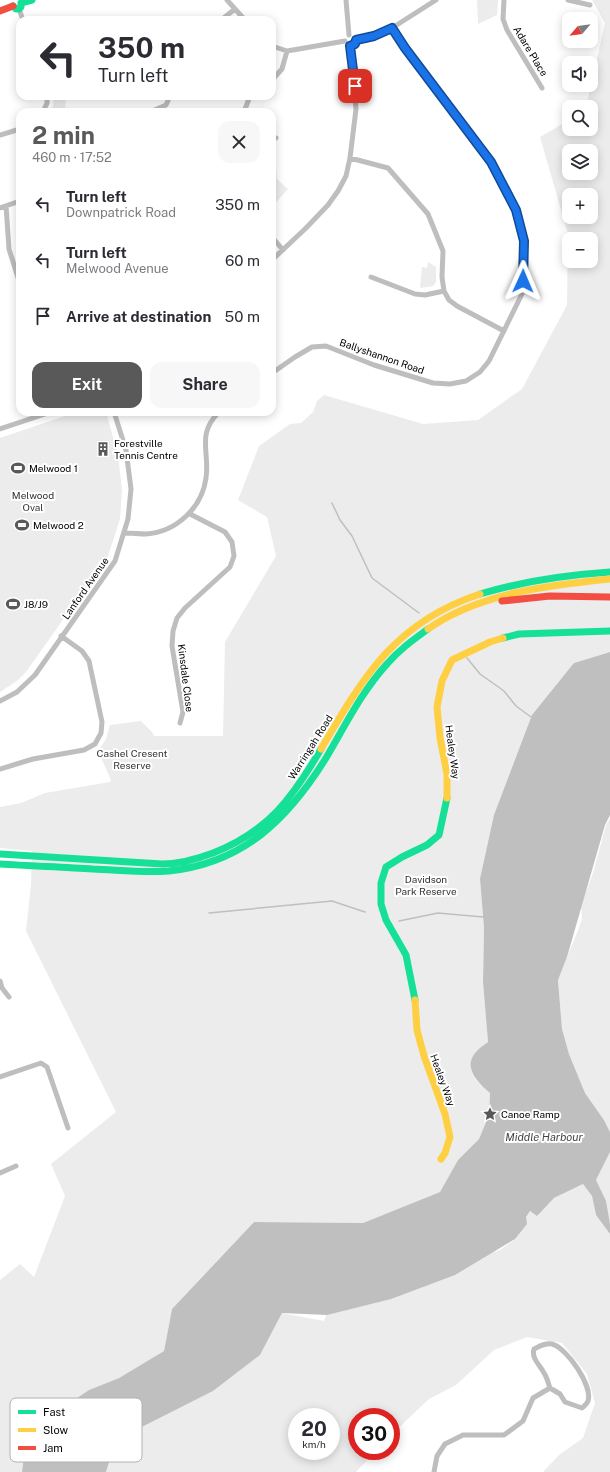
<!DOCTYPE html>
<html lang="en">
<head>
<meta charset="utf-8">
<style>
  :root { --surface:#fff; --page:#f7f7f7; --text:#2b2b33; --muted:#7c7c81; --accent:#595959 }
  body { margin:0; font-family:"Public Sans",sans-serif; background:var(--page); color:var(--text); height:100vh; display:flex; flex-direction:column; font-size:15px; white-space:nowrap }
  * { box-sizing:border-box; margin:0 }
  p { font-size:13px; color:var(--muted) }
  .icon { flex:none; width:22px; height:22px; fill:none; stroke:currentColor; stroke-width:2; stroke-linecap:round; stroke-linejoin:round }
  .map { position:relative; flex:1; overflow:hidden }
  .side { position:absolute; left:16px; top:108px; width:260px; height:308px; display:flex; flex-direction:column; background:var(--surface); border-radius:12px; box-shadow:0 2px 10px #0003 }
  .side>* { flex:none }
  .banner { position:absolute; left:16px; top:16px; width:260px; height:84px; border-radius:12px; box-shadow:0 2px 10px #0003; background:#fff; color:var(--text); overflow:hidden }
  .needle { width:26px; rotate:242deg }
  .buttons { position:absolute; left:562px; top:12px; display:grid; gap:8px }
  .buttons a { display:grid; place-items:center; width:36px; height:36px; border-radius:8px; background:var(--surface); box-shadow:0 2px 10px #0003; font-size:20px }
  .speed { position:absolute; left:288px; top:1408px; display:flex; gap:8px; font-size:20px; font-weight:700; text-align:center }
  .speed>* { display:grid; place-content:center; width:52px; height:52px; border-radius:50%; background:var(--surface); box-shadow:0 2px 10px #0003; line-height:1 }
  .speed small { font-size:10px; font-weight:400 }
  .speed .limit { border:6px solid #d22; background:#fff; color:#111 }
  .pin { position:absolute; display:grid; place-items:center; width:34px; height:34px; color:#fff; margin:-17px; border-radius:8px; box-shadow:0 2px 6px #0006 }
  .me { position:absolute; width:44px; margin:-22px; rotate:1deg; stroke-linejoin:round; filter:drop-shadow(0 0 3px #0008) }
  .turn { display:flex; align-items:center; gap:14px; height:84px; padding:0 16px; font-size:18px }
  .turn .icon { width:52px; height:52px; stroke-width:2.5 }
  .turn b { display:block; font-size:28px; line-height:34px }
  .round { display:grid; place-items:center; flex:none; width:42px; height:42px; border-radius:12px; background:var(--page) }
  .summary { display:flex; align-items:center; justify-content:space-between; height:68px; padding:0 16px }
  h1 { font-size:24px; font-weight:700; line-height:30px; color:var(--accent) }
  .action { display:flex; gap:8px; margin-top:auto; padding:8px 16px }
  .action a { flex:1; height:46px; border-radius:12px; background:var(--accent); color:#fff; font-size:16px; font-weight:700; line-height:46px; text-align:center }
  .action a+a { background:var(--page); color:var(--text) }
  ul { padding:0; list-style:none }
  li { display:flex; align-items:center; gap:12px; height:56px; padding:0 16px }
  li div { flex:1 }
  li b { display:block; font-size:15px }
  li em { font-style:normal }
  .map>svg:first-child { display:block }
  .green { fill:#ececec; fill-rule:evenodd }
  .water { fill:#bfbfbf }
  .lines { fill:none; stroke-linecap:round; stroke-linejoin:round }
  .stream { stroke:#bfbfbf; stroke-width:1.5 }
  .street { stroke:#bebebe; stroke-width:5 }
  .fast { stroke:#16e098; stroke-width:7 }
  .slow { stroke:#ffcf43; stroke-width:7 }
  .jam { stroke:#f24e42; stroke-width:7 }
  .route-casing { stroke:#114b97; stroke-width:10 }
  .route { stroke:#1a73e8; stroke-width:7 }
  .labels { text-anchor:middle; stroke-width:4; stroke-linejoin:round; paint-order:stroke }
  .street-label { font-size:10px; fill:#000; stroke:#fff }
  .poi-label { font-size:10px; fill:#000; stroke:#fff; text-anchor:start }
  .park-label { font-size:10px; fill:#333; stroke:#fff }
  .water-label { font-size:11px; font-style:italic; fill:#444; stroke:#fff }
  .key { fill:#fff; stroke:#b2b2b2; stroke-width:1 }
  .key-label { font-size:11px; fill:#000 }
</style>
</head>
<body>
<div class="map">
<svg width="610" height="1472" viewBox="0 0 610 1472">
  <rect width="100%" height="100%" fill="#fff"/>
  <path class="green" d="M477 0H498L497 15 478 24Z
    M592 0H610V652L574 663 480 879 484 928 483 982 488 1042 471 1066C471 1078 481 1086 490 1092L489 1115 479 1139 458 1160 440 1192 363 1223 254 1222 172 1309 164 1351 119 1378 89 1390 26 1440 22 1472H0V1280L20 1264 34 1277 65 1196 51 1164 116 1112 26 931 31 885 32 851 0 848V807L21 803 45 793 110 782 111 780 98 751 106 739 110 725 141 721 152 732 154 736H223L225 642 276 556 267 517 238 500 259 446 290 424 301 423 313 412 317 401 324 395 423 424 478 420 522 389 567 305 568 234 540 137 569 120V129H591V107H586L605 23ZM569 151H591V173H569ZM569 195H591V217H569ZM569 239H591V261H569Z
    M54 96H66L65 112H51L53 106Z
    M272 148H274L277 179 288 189 272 207Z
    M428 262 436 267V282L433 286 420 288 422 267 427 268Z
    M77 412H106L118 455 122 490 120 519 108 556 26 672 17 681 0 692V438Z
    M610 818V1132L604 1120 585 1093 569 1054 562 1029 558 979 579 928 582 918 581 905 593 873 606 825Z
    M610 1152V1224L596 1180Z
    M583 1184 592 1196 596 1215 610 1234V1472H543L559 1455 583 1438 595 1403 587 1374 562 1343 527 1337 494 1350 456 1385 429 1399 391 1435V1417H357V1451H376L356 1472H106L116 1440 213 1391 260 1355 282 1313 324 1321 327 1313 500 1250 513 1241 526 1217 530 1211 537 1215 554 1198ZM297 1417H331V1451H297Z"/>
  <path class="water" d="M610 652V815L605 825 567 957 558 980 562 1029 569 1054 585 1093 604 1120 610 1132V1152L596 1180 606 1201 610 1224V1234L596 1215 592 1196 583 1184 554 1198 537 1216 530 1211 526 1217 527 1224 515 1239 455 1275 391 1299 327 1315 282 1313 260 1355 213 1391 116 1440 106 1472H22L26 1440 46 1419 89 1390 119 1378 164 1351 172 1309 254 1222 363 1223 440 1192 458 1160 479 1139 489 1115 490 1093C477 1082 461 1066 478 1050 480 1047 485 1045 488 1042L483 982 484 928 480 879 494 815 532 715 574 663Z"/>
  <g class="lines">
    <path class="stream" d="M332 503 340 520 352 536 372 578 419 613
      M467 658 480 674 504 691 516 706 531 717
      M209 913 332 901 365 912
      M399 921 438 913 483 917"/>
    <path class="street" d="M227 0 245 20
      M346 0 349 35
      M504 0 503 19 507 30 542 88
      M568 0 590 5
      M19 9 23 20
      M221 20 235 9
      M356 40 375 36 392 28 436 0
      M272 46 287 51 345 41
      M272 80 282 69 287 51
      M43 112 47 103V96
      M150 112 166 105 170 96
      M244 112 250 96
      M0 135 20 129
      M272 137 276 138
      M350 158 388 168 428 214 443 251 442 277 444 291 449 300 457 306 504 331
      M6 206 9 249 20 284
      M0 208 20 201
      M272 237 283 250
      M272 260 306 228 328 205 338 191 346 176 350 158 356 109 350 46
      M371 277 415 294 425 295 444 291
      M272 373 295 357 312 347 326 346 374 365 433 383 450 384 466 381 480 372 489 361 522 294 524 241 516 210 491 162 405 48 392 28
      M0 429 51 412
      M125 533C132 533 139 534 146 534 176 532 202 508 206 478 210 451 196 435 219 412
      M0 701 17 692 35 675 115 561 128 519 131 489 126 450 114 412
      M180 723 183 712 172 646 173 631 177 618 185 608 230 567 234 556 232 542 225 532 190 514
      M0 769 33 759 84 750 95 744 101 733 102 722 89 661 82 651 61 636
      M0 981 2 988 9 997
      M0 1077 41 1063 47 1067 68 1128
      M0 1173 16 1166
      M434 1472 437 1456 445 1444 463 1435H504L523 1421 533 1398 550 1388 560 1394 565 1402 582 1408C584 1406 587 1404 588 1401 593 1386 567 1348 552 1344 545 1343 540 1346 534 1349 531 1358 540 1365 544 1373 547 1377 548 1383 550 1388"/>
    <path class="fast" d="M21 3 32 0
      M13 6 16 9H19L21 7V3
      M480 594C523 581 566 575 610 572
      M503 638 519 634 610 631
      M0 854 162 864C180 864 197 859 213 853 268 832 293 797 321 749
      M0 864C31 866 62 867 93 869 119 870 144 873 169 871 244 863 288 819 326 758 345 726 362 691 387 664 399 650 413 640 428 629
      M415 1000 406 955 386 920 381 904V883L386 867 402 857 427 845 439 835 447 798"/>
    <path class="slow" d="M428 629C479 593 550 585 610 579
      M321 749C364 676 395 622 480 594
      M447 798V774L440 738 437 707 442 681 452 660 490 642 503 638
      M415 1000 417 1030 424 1056 445 1114 450 1137 445 1153 441 1159"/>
    <path class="jam" d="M0 11 13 6
      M502 601 550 596 610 597"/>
  </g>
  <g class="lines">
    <defs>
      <path id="route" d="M355 86 350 46 355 44 356 40 374 36 392 28 405 48 491 162 516 210 524 241 523 281"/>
    </defs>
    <use href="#route" class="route-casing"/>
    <use href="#route" class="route"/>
  </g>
  <defs>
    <symbol id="building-bare" viewBox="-9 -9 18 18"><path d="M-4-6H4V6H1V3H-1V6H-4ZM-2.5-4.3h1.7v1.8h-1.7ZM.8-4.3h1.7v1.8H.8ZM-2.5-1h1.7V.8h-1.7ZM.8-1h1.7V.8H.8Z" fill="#595959" stroke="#fff" stroke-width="2.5" paint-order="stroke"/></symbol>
    <symbol id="stadium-bare" viewBox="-9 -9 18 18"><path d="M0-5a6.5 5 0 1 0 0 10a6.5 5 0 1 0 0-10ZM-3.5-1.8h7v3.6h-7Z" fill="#595959" stroke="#fff" stroke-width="2.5" paint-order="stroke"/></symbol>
    <symbol id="sight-bare" viewBox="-9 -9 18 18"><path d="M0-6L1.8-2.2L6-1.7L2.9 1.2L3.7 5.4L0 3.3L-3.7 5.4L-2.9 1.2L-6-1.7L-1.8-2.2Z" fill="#595959" stroke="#fff" stroke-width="2.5" paint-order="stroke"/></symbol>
  </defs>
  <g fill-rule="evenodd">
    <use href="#building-bare" x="93" y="439" width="20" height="20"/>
    <use href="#stadium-bare" x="8" y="458" width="20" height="20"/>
    <use href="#stadium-bare" x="12" y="515" width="20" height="20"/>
    <use href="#stadium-bare" x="3" y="594" width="20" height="20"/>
    <use href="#sight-bare" x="480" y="1104" width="20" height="20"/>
  </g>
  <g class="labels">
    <g class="street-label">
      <text transform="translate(531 51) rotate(59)" y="4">Adare Place</text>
      <text transform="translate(382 356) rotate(19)" y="4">Ballyshannon Road</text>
      <text transform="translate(85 588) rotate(-55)" y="4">Lanford Avenue</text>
      <text transform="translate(186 678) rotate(83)" y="4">Kinsdale Close</text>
      <text transform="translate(310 747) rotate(-58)" y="4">Warringah Road</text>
      <text transform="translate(453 752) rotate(82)" y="4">Healey Way</text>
      <text transform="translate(443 1080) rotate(70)" y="4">Healey Way</text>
    </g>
    <g class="poi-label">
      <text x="114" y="447">Forestville<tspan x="114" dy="12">Tennis Centre</tspan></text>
      <text x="29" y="472">Melwood 1</text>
      <text x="33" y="529">Melwood 2</text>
      <text x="24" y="608">J8/J9</text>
      <text x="501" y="1118">Canoe Ramp</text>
    </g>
    <g class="park-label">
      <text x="33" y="499">Melwood<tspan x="33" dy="12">Oval</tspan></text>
      <text x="132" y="757">Cashel Cresent<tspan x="132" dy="12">Reserve</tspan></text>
      <text x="426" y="883">Davidson<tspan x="426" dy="12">Park Reserve</tspan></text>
    </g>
    <g class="water-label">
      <text x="544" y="1141">Middle Harbour</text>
    </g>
  </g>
  <rect x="10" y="1398" width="132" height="64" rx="6" class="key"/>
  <rect x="18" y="1410" width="18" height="4" fill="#16e098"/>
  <rect x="18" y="1428" width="18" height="4" fill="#ffcf43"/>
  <rect x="18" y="1446" width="18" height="4" fill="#f24e42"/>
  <g class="key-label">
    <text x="43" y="1416">Fast</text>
    <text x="43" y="1434">Slow</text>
    <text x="43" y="1452">Jam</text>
  </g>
</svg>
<div class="buttons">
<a><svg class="needle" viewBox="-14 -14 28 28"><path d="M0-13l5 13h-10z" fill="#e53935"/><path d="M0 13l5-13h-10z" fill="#7c7c81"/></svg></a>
<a><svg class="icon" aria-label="sound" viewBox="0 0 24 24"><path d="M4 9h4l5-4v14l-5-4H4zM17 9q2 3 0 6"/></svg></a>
<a><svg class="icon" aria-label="search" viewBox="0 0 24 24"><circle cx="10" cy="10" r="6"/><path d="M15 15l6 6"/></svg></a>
<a><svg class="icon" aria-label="layers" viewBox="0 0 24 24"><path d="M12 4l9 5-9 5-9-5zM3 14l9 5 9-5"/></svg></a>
<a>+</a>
<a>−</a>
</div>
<div class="speed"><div>20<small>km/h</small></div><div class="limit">30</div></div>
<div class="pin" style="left:355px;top:86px;background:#d93025"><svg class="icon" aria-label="arrive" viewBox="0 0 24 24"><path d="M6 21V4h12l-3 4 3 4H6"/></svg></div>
<svg class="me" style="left:523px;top:281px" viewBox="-20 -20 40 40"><path d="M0-17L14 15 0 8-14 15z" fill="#1a73e8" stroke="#fff" stroke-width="4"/></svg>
<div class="banner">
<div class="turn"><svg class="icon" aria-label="left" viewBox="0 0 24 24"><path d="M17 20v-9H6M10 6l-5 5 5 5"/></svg><div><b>350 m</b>Turn left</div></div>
</div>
<section class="side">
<div class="summary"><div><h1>2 min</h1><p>460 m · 17:52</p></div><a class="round"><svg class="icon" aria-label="close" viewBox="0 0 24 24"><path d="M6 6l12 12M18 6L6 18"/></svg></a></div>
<ul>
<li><svg class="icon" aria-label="left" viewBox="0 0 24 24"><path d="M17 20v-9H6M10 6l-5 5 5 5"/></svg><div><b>Turn left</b><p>Downpatrick Road</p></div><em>350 m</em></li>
<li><svg class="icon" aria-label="left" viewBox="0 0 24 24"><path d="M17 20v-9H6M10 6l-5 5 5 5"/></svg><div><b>Turn left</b><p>Melwood Avenue</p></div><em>60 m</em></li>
<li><svg class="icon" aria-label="arrive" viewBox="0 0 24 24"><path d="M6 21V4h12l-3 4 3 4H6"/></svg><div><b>Arrive at destination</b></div><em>50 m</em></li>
</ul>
<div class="action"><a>Exit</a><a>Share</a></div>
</section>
</div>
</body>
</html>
